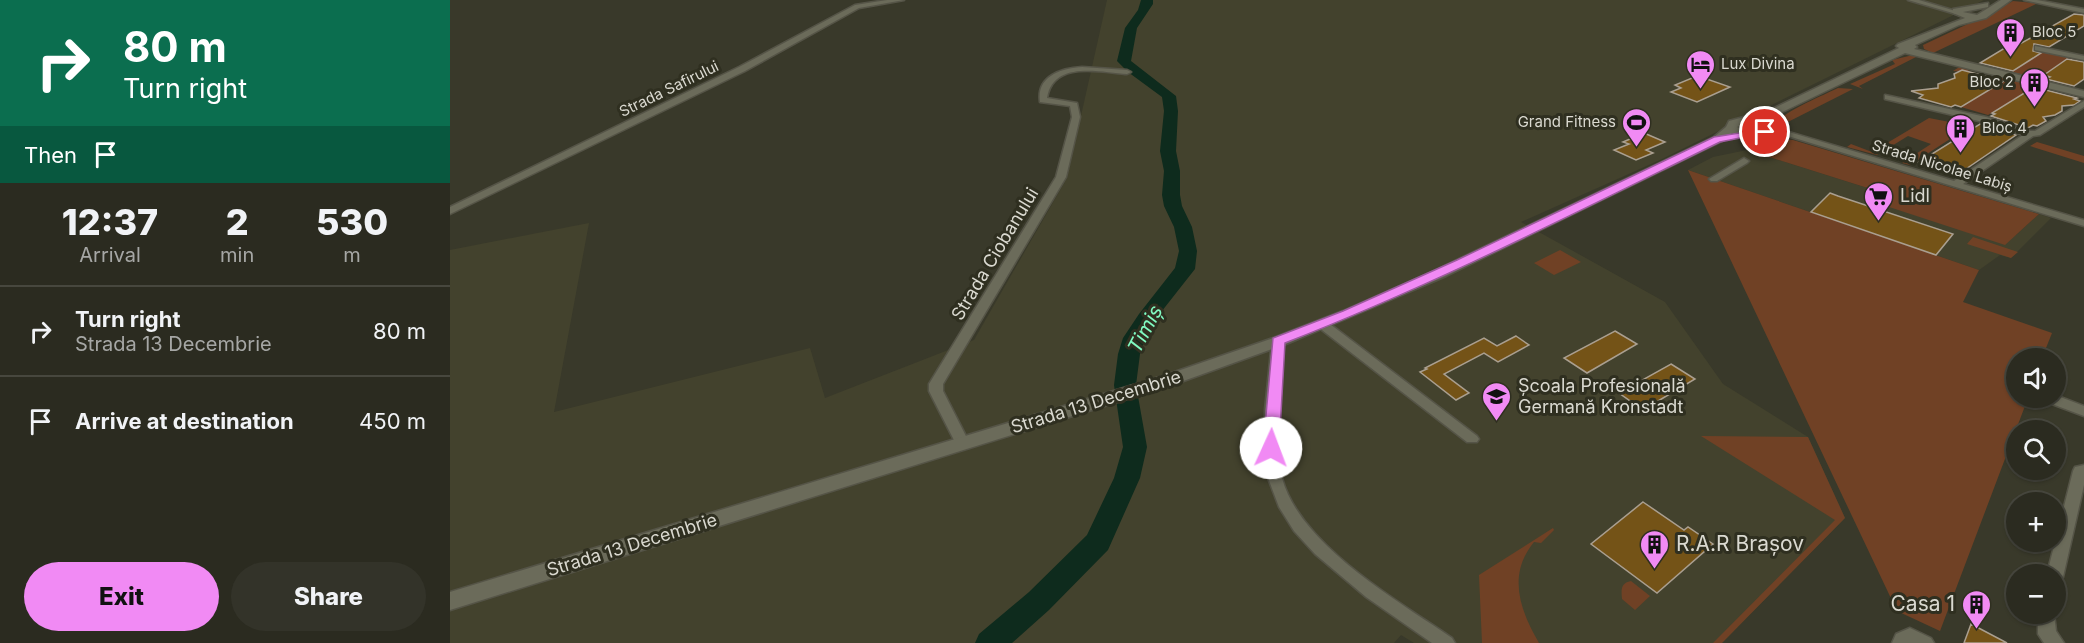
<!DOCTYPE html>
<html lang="en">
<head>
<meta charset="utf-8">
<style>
  :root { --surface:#2b2b20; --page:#333329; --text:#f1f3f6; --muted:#a6a7a5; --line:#47473e; --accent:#f18af4 }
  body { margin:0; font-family:Inter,sans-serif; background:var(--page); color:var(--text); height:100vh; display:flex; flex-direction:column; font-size:22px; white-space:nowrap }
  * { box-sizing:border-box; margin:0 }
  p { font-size:20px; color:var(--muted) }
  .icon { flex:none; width:33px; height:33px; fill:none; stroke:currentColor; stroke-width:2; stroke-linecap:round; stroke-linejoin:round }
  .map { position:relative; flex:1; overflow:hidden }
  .details { display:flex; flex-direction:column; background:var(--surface); width:450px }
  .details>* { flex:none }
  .top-card { background:#0b6e4f; color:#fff; overflow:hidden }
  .tools { position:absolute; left:1556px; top:348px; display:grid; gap:12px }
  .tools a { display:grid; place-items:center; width:60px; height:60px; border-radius:50%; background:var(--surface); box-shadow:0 2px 4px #0004,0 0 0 2px var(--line); font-size:30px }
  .pin { position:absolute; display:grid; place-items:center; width:51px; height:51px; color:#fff; margin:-26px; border:3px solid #fff; border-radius:50%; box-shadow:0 2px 6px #0007 }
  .me { position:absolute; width:66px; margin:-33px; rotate:2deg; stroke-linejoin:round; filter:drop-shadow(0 0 4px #0008) }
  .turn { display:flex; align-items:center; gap:21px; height:126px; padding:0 24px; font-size:27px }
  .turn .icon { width:78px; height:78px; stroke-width:2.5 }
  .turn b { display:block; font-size:42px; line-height:51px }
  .then { display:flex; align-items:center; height:57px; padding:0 24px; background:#0003; gap:12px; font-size:22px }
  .eta { display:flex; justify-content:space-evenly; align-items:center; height:102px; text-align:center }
  .eta b { font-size:36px; font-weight:800; line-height:42px }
  .primary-button { display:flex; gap:12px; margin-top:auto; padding:12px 24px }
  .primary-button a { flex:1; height:69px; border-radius:36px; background:var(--accent); color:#111; font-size:24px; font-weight:800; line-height:69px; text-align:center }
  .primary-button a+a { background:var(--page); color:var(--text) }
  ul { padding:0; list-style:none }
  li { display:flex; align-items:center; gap:18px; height:90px; padding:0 24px; border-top:2px solid var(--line) }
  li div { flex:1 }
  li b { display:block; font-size:22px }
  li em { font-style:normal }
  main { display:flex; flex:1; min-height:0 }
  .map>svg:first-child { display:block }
  .built { fill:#43422d }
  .green { fill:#704125 }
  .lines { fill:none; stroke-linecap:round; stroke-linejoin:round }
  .river { fill:#0e2b1d; fill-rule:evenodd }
  .building { fill:#745317; stroke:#aa9f90; stroke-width:1.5 }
  .street-casing { stroke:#555447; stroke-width:3 }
  .secondary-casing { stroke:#555447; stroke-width:3 }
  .street { fill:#6b6b5a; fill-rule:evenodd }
  .secondary { fill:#6b6b5a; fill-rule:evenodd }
  .route { fill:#f18af4; stroke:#9d5a9f; stroke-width:1.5 }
  .labels { text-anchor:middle; stroke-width:6; stroke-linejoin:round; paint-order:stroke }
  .far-poi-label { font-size:15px; fill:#dad9d0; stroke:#2f2f20; text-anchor:start }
  .far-street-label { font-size:15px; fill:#dad9d0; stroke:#2f2f20 }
  .poi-label { font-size:18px; fill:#dad9d0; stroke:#2f2f20; text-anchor:start }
  .street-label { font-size:18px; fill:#dad9d0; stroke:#2f2f20 }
  .water-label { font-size:20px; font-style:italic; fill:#81fbc2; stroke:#2f2f20 }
  .near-poi-label { font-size:21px; fill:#dad9d0; stroke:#2f2f20; text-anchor:start }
</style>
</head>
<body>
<main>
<section class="details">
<div class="top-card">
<div class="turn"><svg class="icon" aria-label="right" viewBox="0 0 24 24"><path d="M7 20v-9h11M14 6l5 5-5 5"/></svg><div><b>80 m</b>Turn right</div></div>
<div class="then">Then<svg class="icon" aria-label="arrive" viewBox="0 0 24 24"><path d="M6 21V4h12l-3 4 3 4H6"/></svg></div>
</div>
<div class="eta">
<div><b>12:37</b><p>Arrival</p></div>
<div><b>2</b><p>min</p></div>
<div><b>530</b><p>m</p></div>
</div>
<ul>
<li><svg class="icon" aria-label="right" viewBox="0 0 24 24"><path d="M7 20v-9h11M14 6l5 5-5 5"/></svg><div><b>Turn right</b><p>Strada 13 Decembrie</p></div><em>80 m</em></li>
<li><svg class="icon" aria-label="arrive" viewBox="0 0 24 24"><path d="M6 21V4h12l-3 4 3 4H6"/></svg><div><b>Arrive at destination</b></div><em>450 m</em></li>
</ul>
<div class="primary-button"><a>Exit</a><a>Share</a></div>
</section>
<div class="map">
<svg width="1634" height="643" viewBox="0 0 1634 643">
  <rect width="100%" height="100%" fill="#39392a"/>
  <path class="built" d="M657 0H1534L1210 160 1071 222 1215 302 1273 384 1358 437 1395 518 1272 643H964L951 635 944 643H0V250L139 223 104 412 360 348 375 398 524 340 617 178Z
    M1297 150 1566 235 1589 214 1601 218 1561 258 1550 255 1529 270 1238 170 1263 157Z"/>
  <path class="green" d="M1563 1 1595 4H1586L1483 53 1474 49 1473 45 1539 14Z
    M1596 50 1621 56 1594 75 1600 77 1595 80 1516 61 1562 72Z
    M1463 55 1468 56 1409 86 1413 89 1400 84 1445 64 1442 60Z
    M1511 66 1592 87 1560 102V109L1551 107 1538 115 1511 107 1538 85 1545 87 1554 82 1550 80 1552 78 1521 69 1516 72 1503 71Z
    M1388 88 1403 89 1326 128 1322 127H1324C1327 114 1370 97 1388 88Z
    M1479 118 1520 126 1460 165 1452 163 1481 144 1458 136 1427 155 1397 147 1401 144 1422 152Z
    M1324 138 1343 140 1589 214 1555 245 1433 205 1443 196 1297 150Z
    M1587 142 1634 156V163L1580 146Z
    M1238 170 1529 270 1513 302 1602 333 1592 358H1566V398H1578L1490 631 1447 611Z
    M1523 237 1568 252 1561 258 1517 244Z
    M1110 250 1131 262 1104 275 1084 263Z
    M1251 436 1358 437 1395 518 1272 643H1263L1385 520Z
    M1103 528 1104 530 1091 543 1084 542C1057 575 1070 610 1089 643H1032L1029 575Z
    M1181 581 1200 596 1185 610 1172 599C1171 589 1171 583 1181 581Z"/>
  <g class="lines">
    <path class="river" d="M691 0H703V4L687 28 681 61 726 96 728 111 726 151 730 171V195L732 206 742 227 747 251 745 269 708 316 695 338 690 354 686 385 697 447 690 478 658 550 599 610 562 643H525L529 634 579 592 637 535 664 478 673 447 664 385 668 354 673 338 689 314 725 268 729 251 724 227 714 206 712 195 714 171 710 151 714 111 712 97 678 72 667 61 675 28 688 10Z"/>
  </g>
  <path class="building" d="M1624 14 1634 15V26L1599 47 1584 44 1583 51 1591 53 1563 71 1530 63 1563 43 1568 45Z
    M1617 59 1634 62V79L1624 86 1596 79 1600 77 1594 75Z
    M1512 70 1554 81 1511 107 1505 105 1501 107 1469 98 1473 95 1461 91 1488 88V84L1505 78 1504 74Z
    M1242 78 1248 81 1254 78 1280 87 1247 102 1221 92 1231 88 1225 85Z
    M1584 87 1627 98 1624 99 1630 101 1624 105 1612 106V111L1605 115 1593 117 1596 121 1587 126 1583 125 1578 128 1541 116 1545 114 1542 113Z
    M1530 124 1566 135 1507 175 1469 162Z
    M1194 133 1215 142 1196 150 1203 153 1186 160 1164 150 1179 144 1173 142Z
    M1380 193 1388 196 1503 234 1486 255 1361 212Z
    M1165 331 1187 344 1137 373 1114 358Z
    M1066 336 1079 345 1048 362 1034 353 994 374 1019 393 1006 400 970 372 977 369 975 368 1034 338 1047 346Z
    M1221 364 1245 379 1193 410 1169 393Z
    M1193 502 1234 530 1238 527 1263 544 1207 593 1141 544Z
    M1521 624 1557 643H1514Z"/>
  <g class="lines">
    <defs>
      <path id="street" d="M437 0H454L409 8 295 71 0 214V207L289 67 405 5Z
        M1458 0H1469L1509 12 1506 14Z
        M1574 0H1587L1634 9V13Z
        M1585 46 1634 56V60L1585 50Z
        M632 67 677 70 681 72 677 74C650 72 603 60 597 98L627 103 630 117 616 177 493 384V391L520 444 518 448H508L479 391V384L606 177 622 117 620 106 590 102C586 76 612 68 632 67Z
        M1435 95 1536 117 1580 131H1585L1634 101V107L1590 135 1583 136 1513 184 1634 220V226L1308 127 1315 125 1504 181 1573 135 1533 122 1435 99Z
        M1294 158 1299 161 1297 163 1267 181H1261L1259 179Z
        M872 320 876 321 1027 436 1029 439 1027 442H1017L868 327 866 324 868 321Z
        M828 337 834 341C831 385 821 434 832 478 850 545 947 600 1002 638L1005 643H982L916 597 865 554 844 531 829 507 818 478 814 444 815 410 822 341Z
        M1605 395 1634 406V416L1594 401 1592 398H1605Z
        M1634 465V485L1613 577 1611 582 1605 584V574H1597L1623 471 1625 467Z
        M1588 614H1604L1606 631 1614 643H1594L1588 634Z
        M1460 628 1481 638 1484 643H1442L1446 634Z"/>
      <path id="secondary" d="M1551 0H1561L1536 18 1509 25 1465 45 1467 47 1464 49 1634 91V97L1455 53 1330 113 1320 121H1305L1313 123 1320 132 1319 134 1302 139 1282 133 1272 141 996 276 836 344 725 384 0 610V592L713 376 826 337 893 311 986 270 1264 137 1276 127 1279 121 1320 110 1449 48 1446 46 1448 44 1515 18 1503 13V9L1538 3V7L1513 12 1527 15ZM1294 124 1305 127 1308 131 1298 132 1287 127Z"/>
    </defs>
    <use href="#street" class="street-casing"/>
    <use href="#secondary" class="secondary-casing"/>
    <use href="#street" class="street"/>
    <use href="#secondary" class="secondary"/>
  </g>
  <path class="route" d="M1315 129 1320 132 1309 138 1295 137 1270 142C1127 212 984 285 835 343L829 448 826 452H815L813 448 823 338 893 311 1007 260 1264 137Z"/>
  <defs>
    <symbol id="building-pin" viewBox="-11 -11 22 30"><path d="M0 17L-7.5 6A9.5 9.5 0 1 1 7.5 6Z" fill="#f18af4" stroke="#2f2f20"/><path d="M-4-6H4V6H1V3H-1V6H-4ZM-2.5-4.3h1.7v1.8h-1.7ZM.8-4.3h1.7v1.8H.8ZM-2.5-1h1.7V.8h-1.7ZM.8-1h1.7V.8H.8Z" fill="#111"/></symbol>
    <symbol id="hotel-pin" viewBox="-11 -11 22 30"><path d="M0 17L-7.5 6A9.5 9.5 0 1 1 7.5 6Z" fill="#f18af4" stroke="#2f2f20"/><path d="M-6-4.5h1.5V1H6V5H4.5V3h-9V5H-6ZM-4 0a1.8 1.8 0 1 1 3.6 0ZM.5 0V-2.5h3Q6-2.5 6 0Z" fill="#111"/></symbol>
    <symbol id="stadium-pin" viewBox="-11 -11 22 30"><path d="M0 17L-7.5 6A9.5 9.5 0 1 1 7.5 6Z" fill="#f18af4" stroke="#2f2f20"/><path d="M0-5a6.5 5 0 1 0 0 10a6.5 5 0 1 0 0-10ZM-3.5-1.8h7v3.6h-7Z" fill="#111"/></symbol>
    <symbol id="supermarket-pin" viewBox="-11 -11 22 30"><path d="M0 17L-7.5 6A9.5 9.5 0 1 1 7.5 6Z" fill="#f18af4" stroke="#2f2f20"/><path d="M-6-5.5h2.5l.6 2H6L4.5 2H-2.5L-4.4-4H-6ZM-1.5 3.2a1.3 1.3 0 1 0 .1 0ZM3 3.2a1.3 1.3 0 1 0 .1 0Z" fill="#111"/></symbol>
    <symbol id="university-pin" viewBox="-11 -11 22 30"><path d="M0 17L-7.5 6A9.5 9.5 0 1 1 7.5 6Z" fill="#f18af4" stroke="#2f2f20"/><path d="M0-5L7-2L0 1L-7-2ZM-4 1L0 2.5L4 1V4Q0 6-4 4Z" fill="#111"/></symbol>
  </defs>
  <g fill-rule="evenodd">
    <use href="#building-pin" x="1544" y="16" width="33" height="45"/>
    <use href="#hotel-pin" x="1234" y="48" width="33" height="45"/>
    <use href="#building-pin" x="1568" y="66" width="33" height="45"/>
    <use href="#stadium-pin" x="1170" y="106" width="33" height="45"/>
    <use href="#building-pin" x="1494" y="112" width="33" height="45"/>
    <use href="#supermarket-pin" x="1412" y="180" width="33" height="45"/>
    <use href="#university-pin" x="1030" y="380" width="33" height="45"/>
    <use href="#building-pin" x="1188" y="528" width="33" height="45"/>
    <use href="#building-pin" x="1510" y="588" width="33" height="45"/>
  </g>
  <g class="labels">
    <g class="far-poi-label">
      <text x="1582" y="37">Bloc 5</text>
      <text x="1271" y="69">Lux Divina</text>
      <text x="1564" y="87" text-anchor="end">Bloc 2</text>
      <text x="1166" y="127" text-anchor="end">Grand Fitness</text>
      <text x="1532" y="133">Bloc 4</text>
    </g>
    <g class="far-street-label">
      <text transform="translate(219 89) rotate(-26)" y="5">Strada Safirului</text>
      <text transform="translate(1492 166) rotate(17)" y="5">Strada Nicolae Labiș</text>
    </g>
    <g class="poi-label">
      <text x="1450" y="202">Lidl</text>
      <text x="1068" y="392">Școala Profesională<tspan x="1068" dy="21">Germană Kronstadt</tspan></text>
    </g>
    <g class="street-label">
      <text transform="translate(545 254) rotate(-59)" y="6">Strada Ciobanului</text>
      <text transform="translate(646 402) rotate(-17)" y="6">Strada 13 Decembrie</text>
      <text transform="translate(182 545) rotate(-17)" y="6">Strada 13 Decembrie</text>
    </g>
    <g class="water-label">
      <text transform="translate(695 329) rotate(-62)" y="7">Timiș</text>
    </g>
    <g class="near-poi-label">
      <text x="1226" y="551">R.A.R Brașov</text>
      <text x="1505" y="611" text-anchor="end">Casa 1</text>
    </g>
  </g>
</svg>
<div class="tools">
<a><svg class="icon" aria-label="sound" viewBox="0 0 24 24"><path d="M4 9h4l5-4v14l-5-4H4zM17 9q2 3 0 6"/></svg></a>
<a><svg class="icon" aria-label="search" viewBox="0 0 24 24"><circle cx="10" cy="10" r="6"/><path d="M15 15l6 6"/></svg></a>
<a>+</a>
<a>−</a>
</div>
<div class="pin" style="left:1315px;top:132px;background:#d93025"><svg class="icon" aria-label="arrive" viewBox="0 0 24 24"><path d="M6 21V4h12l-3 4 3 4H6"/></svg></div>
<svg class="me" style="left:821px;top:448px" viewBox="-20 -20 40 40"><circle r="19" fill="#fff"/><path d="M0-13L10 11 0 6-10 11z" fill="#f18af4"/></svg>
</div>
</main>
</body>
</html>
